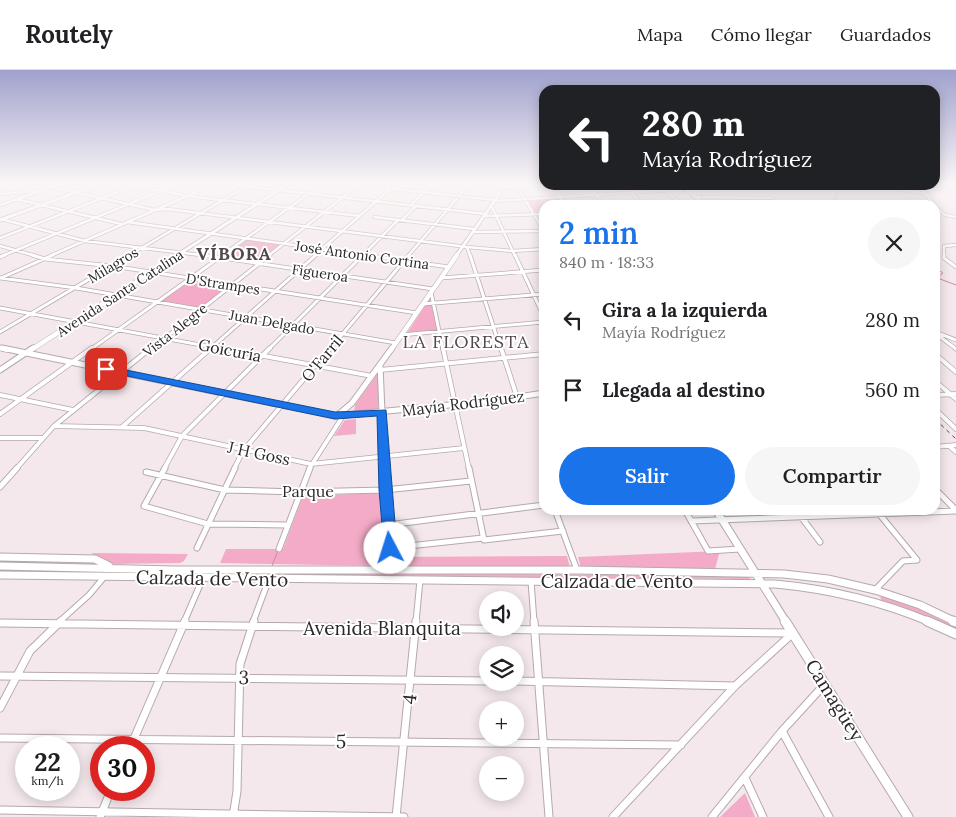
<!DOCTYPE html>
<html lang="es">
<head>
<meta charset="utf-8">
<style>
  :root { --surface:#fff; --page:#f6f6f6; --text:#202124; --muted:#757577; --line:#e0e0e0; --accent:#1a73e8 }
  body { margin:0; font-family:Lora,serif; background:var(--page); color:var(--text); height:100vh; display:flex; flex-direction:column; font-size:19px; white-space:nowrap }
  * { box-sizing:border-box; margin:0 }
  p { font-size:16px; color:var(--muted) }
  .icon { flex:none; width:28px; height:28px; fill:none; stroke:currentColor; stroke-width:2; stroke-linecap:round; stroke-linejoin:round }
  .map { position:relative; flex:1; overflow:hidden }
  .side { position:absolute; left:539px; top:130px; width:401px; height:315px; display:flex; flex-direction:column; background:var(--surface); border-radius:15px; box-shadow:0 2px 12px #0003 }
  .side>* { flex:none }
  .top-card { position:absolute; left:539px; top:15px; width:401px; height:105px; border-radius:15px; box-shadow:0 2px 12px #0003; background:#202124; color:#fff; overflow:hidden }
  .fabs { position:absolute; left:479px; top:521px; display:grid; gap:10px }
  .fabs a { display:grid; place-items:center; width:45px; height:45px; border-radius:50%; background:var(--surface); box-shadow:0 2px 12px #0003; font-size:25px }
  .speed { position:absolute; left:15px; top:666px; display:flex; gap:10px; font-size:25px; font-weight:700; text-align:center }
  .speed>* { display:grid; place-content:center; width:65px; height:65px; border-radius:50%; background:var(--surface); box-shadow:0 2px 12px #0003; line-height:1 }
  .speed small { font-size:12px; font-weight:400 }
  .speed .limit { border:8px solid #d22; background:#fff; color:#111 }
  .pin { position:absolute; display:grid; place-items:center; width:42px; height:42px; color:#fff; margin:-21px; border-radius:10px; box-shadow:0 2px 8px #0006 }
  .me { position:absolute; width:55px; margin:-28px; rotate:355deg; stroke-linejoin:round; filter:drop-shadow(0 0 4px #0008) }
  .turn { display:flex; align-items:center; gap:18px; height:105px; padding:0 20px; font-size:22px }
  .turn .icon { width:65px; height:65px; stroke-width:2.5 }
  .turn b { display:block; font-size:35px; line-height:42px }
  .round { display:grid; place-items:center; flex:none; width:52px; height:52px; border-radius:26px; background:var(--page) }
  .head { display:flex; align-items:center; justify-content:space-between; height:85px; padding:0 20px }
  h1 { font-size:30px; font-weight:600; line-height:38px; color:var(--accent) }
  .button { display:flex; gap:10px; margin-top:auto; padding:10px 20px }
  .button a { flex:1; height:58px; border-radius:30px; background:var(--accent); color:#fff; font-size:20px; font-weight:600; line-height:58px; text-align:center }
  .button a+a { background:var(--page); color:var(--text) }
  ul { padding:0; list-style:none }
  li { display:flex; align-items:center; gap:15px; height:70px; padding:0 20px }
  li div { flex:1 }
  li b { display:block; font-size:19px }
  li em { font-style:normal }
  header { display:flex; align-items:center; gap:30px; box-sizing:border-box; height:70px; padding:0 25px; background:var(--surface); border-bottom:1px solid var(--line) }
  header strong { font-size:24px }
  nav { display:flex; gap:28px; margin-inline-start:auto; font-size:18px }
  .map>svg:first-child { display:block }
  .green { fill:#f3abc7 }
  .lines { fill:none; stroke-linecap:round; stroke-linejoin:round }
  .stream { stroke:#d486a5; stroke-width:1 }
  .minor-far4-casing { stroke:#b5a9ad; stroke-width:4 }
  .minor-far3-casing { stroke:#b5a9ad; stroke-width:4.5 }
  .minor-far2-casing { stroke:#b5a9ad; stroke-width:5.5 }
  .minor-far1-casing { stroke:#b5a9ad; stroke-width:7 }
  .minor-casing { stroke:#b5a9ad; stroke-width:9 }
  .major-far4-casing { stroke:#b5a9ad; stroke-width:4.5 }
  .major-far3-casing { stroke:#b5a9ad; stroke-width:5.5 }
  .major-far2-casing { stroke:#b5a9ad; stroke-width:7 }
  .major-far1-casing { stroke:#b5a9ad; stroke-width:9 }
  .major-casing { stroke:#b5a9ad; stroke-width:11 }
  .minor-far4 { stroke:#fff; stroke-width:2.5 }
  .minor-far3 { stroke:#fff; stroke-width:3 }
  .minor-far2 { stroke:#fff; stroke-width:4 }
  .minor-far1 { stroke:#fff; stroke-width:5 }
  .minor { stroke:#fff; stroke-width:7 }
  .major-far4 { stroke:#fff; stroke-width:3 }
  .major-far3 { stroke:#fff; stroke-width:4.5 }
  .major-far2 { stroke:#fff; stroke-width:5 }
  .major-far1 { stroke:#fff; stroke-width:7 }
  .major { stroke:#fff; stroke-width:9 }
  .rail { stroke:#524b4e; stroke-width:1; stroke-dasharray:4 4; stroke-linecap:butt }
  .route { fill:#1a73e8; stroke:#114b97 }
  .labels { text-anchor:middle; stroke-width:4; stroke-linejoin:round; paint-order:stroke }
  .far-street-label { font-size:14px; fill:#2c2729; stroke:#fff }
  .street-label { font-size:16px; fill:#2c2729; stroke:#fff }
  .far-district-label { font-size:18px; font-weight:bold; letter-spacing:1px; fill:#53494d; stroke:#fff }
  .neighbourhood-label { font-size:18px; letter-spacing:1px; fill:#53494d; stroke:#fff }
  .near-street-label { font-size:19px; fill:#2c2729; stroke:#fff }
</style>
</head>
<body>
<header>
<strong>Routely</strong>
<nav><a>Mapa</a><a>Cómo llegar</a><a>Guardados</a></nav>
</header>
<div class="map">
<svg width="956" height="747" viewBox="0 0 956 747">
  <rect width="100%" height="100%" fill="#f4e8ec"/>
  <path class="green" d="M559 128 565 135H544V143H534L526 130Z
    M246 169 283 174 258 194 219 188Z
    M190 209 230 216 201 239 159 232Z
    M430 228 438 260 407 263Z
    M378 303V340L354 343 355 335Z
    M356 349V364L334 366 345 350Z
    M380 423 382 467 386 482 383 496 220 493 226 479H283L303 426Z
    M720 481 715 499 581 498 578 487Z
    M91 483 188 484 184 491 180 493 110 494Z
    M567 486 570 498 391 496 392 487Z
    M119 501 746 506 751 509 118 503Z
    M880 524 906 532 956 555V562L881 530Z
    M745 723 755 747H720Z"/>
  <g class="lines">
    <path class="stream" d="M831 135 837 125 835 122 837 118 856 117 858 115
      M935 198 943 203 939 206 940 209 956 215
      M272 496 277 483"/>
    <defs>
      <path id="minor-far4" d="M120 113 187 126 360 146
        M216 113 486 144
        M339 113 495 130
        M461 113 504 117 544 115
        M551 115 566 135
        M587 115 605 135
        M623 115 643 135
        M659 115 682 135
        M680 115 706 135
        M920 115 934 135
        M879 116 927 124
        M51 117 155 140 168 139 467 177 470 186
        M0 119 8 113
        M29 122 37 113
        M0 124 34 121
        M697 127 773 128
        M16 129 121 154
        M494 131 673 120
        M0 135 63 113
        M411 135 433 113
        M491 135 515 186
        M670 135 695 133
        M935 137 945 145 956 147
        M484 146 544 144
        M374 147 474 159
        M1 149 85 171 209 186
        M402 150 416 136
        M127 152 373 186
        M473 162 544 161 515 113
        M0 168 141 113
        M0 176 36 186
        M467 177 512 181 544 179
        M2 186 180 113
        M50 186 217 113
        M128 186 252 113
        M221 186 324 113
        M268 186 361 113
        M314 186 397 113
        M362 186 398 150
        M408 186 470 113
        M944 186V176L956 175"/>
      <path id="minor-far3" d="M32 185 45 189 112 196 417 243
        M201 185 433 219
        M364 185 449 197
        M470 185 501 280
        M515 185 544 247
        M944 185V188L956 197
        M0 187 5 185
        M0 208 76 218 396 273
        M1 208 53 185
        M441 208 544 200
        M431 222 443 280
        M423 234 544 224
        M0 238 228 280
        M0 262 130 185
        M935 263 956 279
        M938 263 956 270
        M401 265 544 252
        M90 280 223 185
        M150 280 270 185
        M209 280 316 185
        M268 280 363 185
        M329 280 409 185"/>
      <path id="minor-far2" d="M221 278 372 306
        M443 278 469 399
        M501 278 517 327
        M935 284 956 302
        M380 300 544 284
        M935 311 956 329
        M0 325 73 340
        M935 325 956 324
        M935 339 956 359
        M382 342 384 399
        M0 344 92 278
        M54 356 144 358 311 394 464 378
        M122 357 211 278
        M0 368H43
        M949 376 956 382
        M935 377 956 375
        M16 399 54 356 151 278
        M164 399 182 366 270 278
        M234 399 243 381 330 278
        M309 399 343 346"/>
      <path id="minor-far1" d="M165 398 144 436 208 454 287 455
        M384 398 390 478 483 468
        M469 398 484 470 563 461
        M146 402 225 420 299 422 385 420 471 411
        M0 417 17 398
        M935 419 956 440
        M555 440 577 500
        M685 440 708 481 740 479
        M796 440 820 472
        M691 451 956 441
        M388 455 544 435
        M197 478 235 398
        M279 479 310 398
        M531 511 534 552
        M875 520 903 491 917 490 876 440
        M59 552 89 525 105 506
        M184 552 203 508
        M253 552 269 509
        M416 552 420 510"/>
      <path id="minor" d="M534 551 549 747
        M0 553 791 563
        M0 606 488 611
        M515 611 735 616
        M0 638 30 581 61 551
        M782 661 829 747
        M0 668 681 675
        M130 678 185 551
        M745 708 763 747
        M0 740 404 747
        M100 747 111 720
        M233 747 237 721 240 594 254 551
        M396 747 416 551
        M613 747 735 616 793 563
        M712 747 782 661 824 615"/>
      <path id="major-far4" d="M0 150 102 113
        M176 186 290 113
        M456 186 507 113"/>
      <path id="major-far3" d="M0 278 8 280
        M31 280 178 185
        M391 280 457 185"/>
      <path id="major-far2" d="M2 278 335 346 491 331 544 323
        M380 295 382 342
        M0 300 33 278
        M338 345 352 333 392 278"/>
      <path id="major-far1" d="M716 440 786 552
        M0 487 95 489 109 496
        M0 496 175 500H577L784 504 828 509 875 520 920 535 956 552
        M0 505 775 514C829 519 880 531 930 552"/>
      <path id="major" d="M785 551 908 747
        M927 551 956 564
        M953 551 956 552"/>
    </defs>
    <use href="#minor-far4" class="minor-far4-casing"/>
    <use href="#minor-far3" class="minor-far3-casing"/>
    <use href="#minor-far2" class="minor-far2-casing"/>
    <use href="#minor-far1" class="minor-far1-casing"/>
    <use href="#minor" class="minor-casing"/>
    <use href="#major-far4" class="major-far4-casing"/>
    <use href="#major-far3" class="major-far3-casing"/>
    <use href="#major-far2" class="major-far2-casing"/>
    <use href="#major-far1" class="major-far1-casing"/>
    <use href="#major" class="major-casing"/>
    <use href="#minor-far4" class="minor-far4"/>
    <use href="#minor-far3" class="minor-far3"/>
    <use href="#minor-far2" class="minor-far2"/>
    <use href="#minor-far1" class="minor-far1"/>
    <use href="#minor" class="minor"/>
    <use href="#major-far4" class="major-far4"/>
    <use href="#major-far3" class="major-far3"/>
    <use href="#major-far2" class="major-far2"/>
    <use href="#major-far1" class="major-far1"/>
    <use href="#major" class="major"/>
    <path class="rail" d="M677 115 702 135
      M935 349 956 369"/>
  </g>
  <linearGradient id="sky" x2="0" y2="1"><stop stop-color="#a0a2cd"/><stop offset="0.52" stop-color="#faf5f6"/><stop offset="1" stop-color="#faf5f6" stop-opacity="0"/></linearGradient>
  <rect width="956" height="217" fill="url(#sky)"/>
  <path class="route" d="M106 296 335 342 386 340 397 478 395 482 390 484 386 482 384 478 379 420 377 346 335 349 103 301V297Z"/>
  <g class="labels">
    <g class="far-street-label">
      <text transform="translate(362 185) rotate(8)" y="5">José Antonio Cortina</text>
      <text transform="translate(113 195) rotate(-31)" y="5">Milagros</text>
      <text transform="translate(320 203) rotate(8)" y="5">Figueroa</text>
      <text transform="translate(223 214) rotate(9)" y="5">D'Strampes</text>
      <text transform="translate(120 223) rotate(-33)" y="5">Avenida Santa Catalina</text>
      <text transform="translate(272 252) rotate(10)" y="5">Juan Delgado</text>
      <text transform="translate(175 260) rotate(-38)" y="5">Vista Alegre</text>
    </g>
    <g class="street-label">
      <text transform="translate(230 280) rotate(11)" y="6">Goicuría</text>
      <text transform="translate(322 288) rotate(-50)" y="6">O'Farril</text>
      <text transform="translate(463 333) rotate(-7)" y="6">Mayía Rodríguez</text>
      <text transform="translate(259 383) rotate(12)" y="6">J H Goss</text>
      <text x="308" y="427">Parque</text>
    </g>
    <g class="far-district-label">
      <text x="234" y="190">VÍBORA</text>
    </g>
    <g class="neighbourhood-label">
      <text x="466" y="278">LA FLORESTA</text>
    </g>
    <g class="near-street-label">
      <text transform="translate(212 508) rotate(1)" y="7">Calzada de Vento</text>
      <text x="617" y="518">Calzada de Vento</text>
      <text x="382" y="565">Avenida Blanquita</text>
      <text transform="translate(244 607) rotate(1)" y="7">3</text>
      <text transform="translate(409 629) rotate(-84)" y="7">4</text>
      <text transform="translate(835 630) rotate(58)" y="7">Camagüey</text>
      <text transform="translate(341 671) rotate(1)" y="7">5</text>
    </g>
  </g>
</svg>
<div class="fabs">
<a><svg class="icon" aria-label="sound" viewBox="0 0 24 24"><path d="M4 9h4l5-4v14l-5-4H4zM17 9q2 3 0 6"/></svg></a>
<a><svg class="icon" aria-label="layers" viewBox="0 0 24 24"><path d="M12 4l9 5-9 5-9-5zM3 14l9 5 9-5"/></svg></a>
<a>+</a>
<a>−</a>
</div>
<div class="speed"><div>22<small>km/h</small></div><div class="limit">30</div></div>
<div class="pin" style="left:106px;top:299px;background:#d93025"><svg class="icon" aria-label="arrive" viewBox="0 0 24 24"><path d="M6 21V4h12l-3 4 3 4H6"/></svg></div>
<svg class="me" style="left:390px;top:478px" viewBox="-20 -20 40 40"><circle r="19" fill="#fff"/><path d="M0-13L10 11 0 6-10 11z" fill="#1a73e8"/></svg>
<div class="top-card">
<div class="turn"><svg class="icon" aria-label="left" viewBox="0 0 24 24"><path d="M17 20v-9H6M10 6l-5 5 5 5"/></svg><div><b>280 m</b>Mayía Rodríguez</div></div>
</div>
<section class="side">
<div class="head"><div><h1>2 min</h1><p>840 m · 18:33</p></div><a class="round"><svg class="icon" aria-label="close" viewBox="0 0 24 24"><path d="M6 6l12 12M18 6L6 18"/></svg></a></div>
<ul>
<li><svg class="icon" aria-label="left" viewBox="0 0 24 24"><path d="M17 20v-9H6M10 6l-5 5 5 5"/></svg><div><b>Gira a la izquierda</b><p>Mayía Rodríguez</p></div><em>280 m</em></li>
<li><svg class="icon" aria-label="arrive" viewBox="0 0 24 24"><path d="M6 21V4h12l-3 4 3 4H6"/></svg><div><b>Llegada al destino</b></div><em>560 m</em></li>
</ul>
<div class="button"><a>Salir</a><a>Compartir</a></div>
</section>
</div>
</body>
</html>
